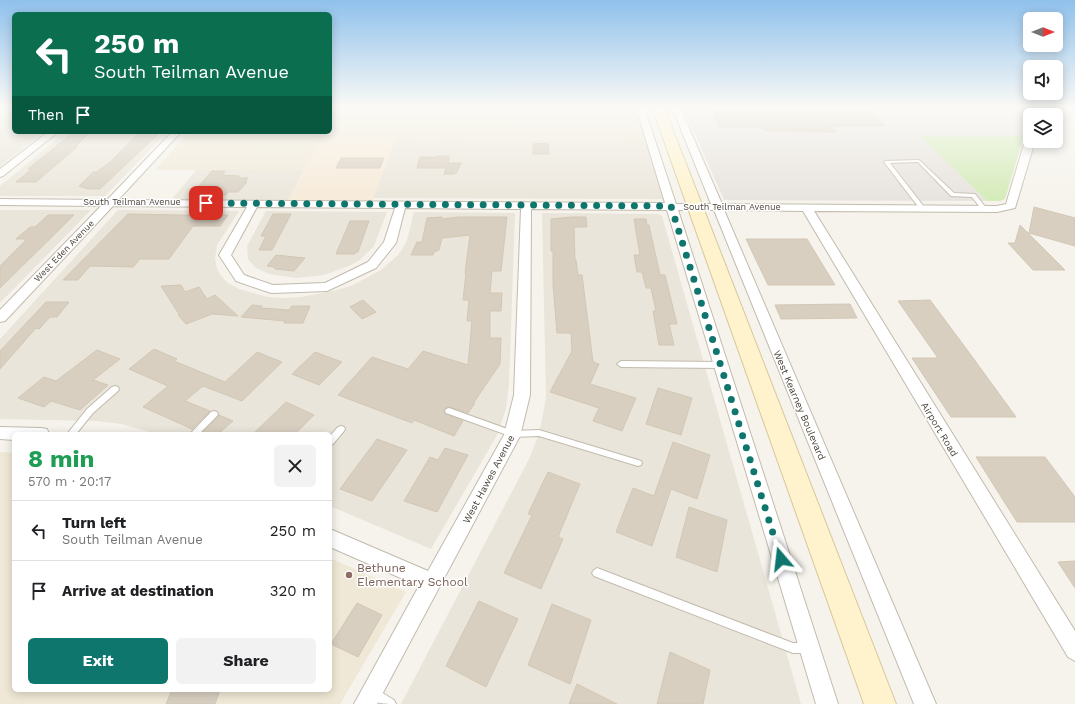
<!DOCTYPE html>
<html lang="en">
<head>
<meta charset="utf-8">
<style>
  :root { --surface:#fff; --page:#f2f2f2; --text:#202124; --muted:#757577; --line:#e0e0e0; --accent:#0f766e }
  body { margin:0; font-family:"Work Sans",sans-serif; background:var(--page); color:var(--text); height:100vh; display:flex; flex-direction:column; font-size:15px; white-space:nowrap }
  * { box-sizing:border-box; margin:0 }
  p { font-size:13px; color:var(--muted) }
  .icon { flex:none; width:22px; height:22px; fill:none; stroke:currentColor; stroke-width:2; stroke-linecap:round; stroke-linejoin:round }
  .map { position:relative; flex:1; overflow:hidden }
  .panel { position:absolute; left:12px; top:432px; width:320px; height:260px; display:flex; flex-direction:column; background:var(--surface); border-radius:6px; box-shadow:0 2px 10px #0003 }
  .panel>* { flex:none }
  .top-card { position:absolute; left:12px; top:12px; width:320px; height:122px; border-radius:6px; box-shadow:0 2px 10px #0003; background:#0b6e4f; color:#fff; overflow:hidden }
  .needle { width:26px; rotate:90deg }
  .tools { position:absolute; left:1023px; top:12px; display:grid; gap:8px }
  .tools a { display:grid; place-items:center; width:40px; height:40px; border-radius:6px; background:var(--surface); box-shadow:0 2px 10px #0003; font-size:20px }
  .pin { position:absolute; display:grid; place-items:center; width:34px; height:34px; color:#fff; margin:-17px; border-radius:8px; box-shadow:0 2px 6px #0006 }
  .me { position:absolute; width:44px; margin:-22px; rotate:343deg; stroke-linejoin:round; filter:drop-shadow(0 0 3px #0008) }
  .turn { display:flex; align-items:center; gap:14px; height:84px; padding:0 16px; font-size:18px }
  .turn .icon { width:52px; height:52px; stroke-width:2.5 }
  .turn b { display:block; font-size:28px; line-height:34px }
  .then { display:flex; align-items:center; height:38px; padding:0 16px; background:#0003; gap:8px; font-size:15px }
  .round { display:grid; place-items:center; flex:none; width:42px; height:42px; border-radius:6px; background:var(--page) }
  .summary { display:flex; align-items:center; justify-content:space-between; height:68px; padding:0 16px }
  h1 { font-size:24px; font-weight:700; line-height:30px; color:#1e9e55 }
  .button { display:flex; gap:8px; margin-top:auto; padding:8px 16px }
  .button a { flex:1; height:46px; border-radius:6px; background:var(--accent); color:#fff; font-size:16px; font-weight:700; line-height:46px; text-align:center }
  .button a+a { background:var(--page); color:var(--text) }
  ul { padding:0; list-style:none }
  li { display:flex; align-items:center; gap:12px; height:60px; padding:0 16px; border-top:1px solid var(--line) }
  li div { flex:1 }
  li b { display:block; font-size:15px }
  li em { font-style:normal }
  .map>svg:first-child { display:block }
  .residential { fill:#eae5da }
  .commercial { fill:#f7ead8 }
  .industrial { fill:#e6e2dd }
  .education { fill:#efe8d6 }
  .green { fill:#d2eab5 }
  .building { fill:#d8cfc1; stroke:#d3c7b4 }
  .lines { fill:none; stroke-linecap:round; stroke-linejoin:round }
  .lane-casing { stroke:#c2bbae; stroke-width:2 }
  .street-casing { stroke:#c2bbae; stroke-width:2 }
  .secondary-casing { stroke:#d6c79b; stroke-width:2 }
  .lane { fill:#fff; fill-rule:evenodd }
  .street { fill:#fff; fill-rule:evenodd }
  .secondary { fill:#fff3cd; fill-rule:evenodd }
  .route { stroke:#0f766e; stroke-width:7; stroke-dasharray:0 12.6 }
  .education-dot { fill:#8d6e63; stroke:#fff; stroke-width:1.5 }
  .labels { text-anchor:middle; stroke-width:3; stroke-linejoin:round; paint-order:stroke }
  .far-street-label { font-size:9px; fill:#4b4439; stroke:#fff }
  .street-label { font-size:10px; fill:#4b4439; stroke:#fff }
  .near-education-label { font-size:12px; fill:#785e54; stroke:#fff; text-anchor:start }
</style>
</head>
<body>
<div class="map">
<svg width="1075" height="704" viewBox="0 0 1075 704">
  <rect width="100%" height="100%" fill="#f6f3ec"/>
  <path class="residential" d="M0 107H14V132H44L0 166Z
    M66 132H167L105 196H0V186Z
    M395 139 645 140 663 199 373 198Z
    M196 170H304L286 204H168Z
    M0 210H91L0 303Z
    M118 210 239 211 217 245 215 259 217 268 221 276 228 283 239 289 268 297 283 298 302 297 337 290 353 285 381 270 398 255 403 248 407 240 414 212 515 213 509 384 506 409 497 435 489 449 431 549 330 506V434H157L121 424 96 421 0 419V339Z
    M266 211 387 212 374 246 360 260 349 266 324 275 296 278 269 274 256 268 248 259 247 246Z
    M542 213 658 214 662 216 801 704H401L529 459 539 434 546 398Z"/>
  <path class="commercial" d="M322 138 395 139 371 205 286 204Z"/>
  <path class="industrial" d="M683 107H1033L1024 136H920L987 201 724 200Z"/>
  <path class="education" d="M330 107 635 108 645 140 322 138 304 170H155L189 132H330Z
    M0 452 14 453V690H330V558L406 592 340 704H0Z"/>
  <path class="green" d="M920 136H1024L1005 199 1000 201H987Z"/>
  <path class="building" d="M755 107H817L820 111 872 112 885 126H831L836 132 768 131 757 127H719L711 109Z
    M74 132H90L75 147H77L36 182H16L32 169H28Z
    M140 132H160L100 189H88L79 186 93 172H97L110 162Z
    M548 143 549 154H533V144Z
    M436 156H449L448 163H461L457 172 454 174H444L446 168H417L420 157H436Z
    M341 158H384L380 168H336Z
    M212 171H225L222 175 239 176 238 178H248L245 182H247L238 192H228L226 195 192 194Z
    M1034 207 1075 218V246L1029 233Z
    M128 214 178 215H228L220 226H193L169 259H140L133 267 90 266 78 280H63Z
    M273 214H291L272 250H259L266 236H261Z
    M48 215H74L0 288V266L27 239H16L30 227H35Z
    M442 217V219L459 217H507L501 271H492L490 293H502L501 311H490V338H501L500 364 474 402 475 403 468 413 450 407 445 408 444 412 445 414 463 421 454 436 414 420 412 423 338 395 372 357 408 369 423 351 468 365 472 321H467L469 300H463L466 273H465L470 235 442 238 439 250 434 252 433 255H411L417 242H422L427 218Z
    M572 217H586L587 227H574L575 260H576L578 275H582L593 362 599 364 590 384 636 398 622 431 593 421 599 408 550 392 572 351 571 333H557L553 284V251H551V219Z
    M634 219H646L647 225H649L660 275H665L677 324H669L674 345H659L653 311H656L651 288H646L642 272H637L634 255H640Z
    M350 221H369L358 252H355V254H336Z
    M1020 225 1065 270H1033L1008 243H1015Z
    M746 239H807L835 285H768Z
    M276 255 305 258 294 271 275 269 274 267 267 266Z
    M181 285 185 292 199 287 207 299 215 295 238 316 212 314 186 324 178 315 179 314 161 286Z
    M363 300 376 312 362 319 350 307Z
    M930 300 965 347 1016 417H951L912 358H938L898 301Z
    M46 302H69L57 317H50L39 329 36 328 0 369V351Z
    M850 304 857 318 781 319 775 305Z
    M252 305 262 306 261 308 289 310 292 306H310L303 323H284L285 321 241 317Z
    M154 349 177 359 174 361 225 382 257 352 282 362 242 401 203 386 185 401 210 411 192 429 143 407 168 386 129 369Z
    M97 350 120 359 93 380 108 385 80 410 51 401 44 407 18 398 44 377 56 381Z
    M315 352 342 362 319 385 292 374Z
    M658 388 692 398 681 435 646 424Z
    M286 402 314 415 295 434H253Z
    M219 415 233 421 218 434 202 433Z
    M377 439 407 450 372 501 340 489Z
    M673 442 710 455 697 499 671 489 652 546 616 532 633 488 654 496Z
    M445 448 468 455 437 512 404 501 430 457 438 460Z
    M976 457H1045L1075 497V522H1017Z
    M548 472 580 484 558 537 563 539 541 589 504 573 532 515 528 514Z
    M689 507 727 520 717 572 676 557Z
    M1075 561V588L1058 562Z
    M479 601 518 619 486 687 446 666Z
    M357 603 382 615 358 657 331 644Z
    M552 604 591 620 570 684 528 665Z
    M670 652 710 670 703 704H657Z
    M577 684 617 704H569Z
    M172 690H220L215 704H166Z"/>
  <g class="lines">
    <defs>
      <path id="lane" d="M919 160 954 193 975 194 987 209 986 210H982L972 197 951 196 918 162 890 163 925 208 922 210 920 209 884 162 886 161Z
        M621 361 721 362 725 365 721 368 621 367 617 364Z
        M115 386 118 387 119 389 118 391 93 413 76 434H67L87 409 112 387Z
        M449 408 513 431 539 430 638 460 641 461 642 463 641 465 638 466 539 436 513 437 446 413 445 411 446 409Z
        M214 411 217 412 218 414 217 416 199 434H190L211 412Z
        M341 426 344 427 345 429 344 431 333 444 330 445V436L338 427Z
        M597 568 793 643H809L813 644 814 648 813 652 809 653H793L594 576 592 573 594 570Z
        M373 687 394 700 396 704C385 704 372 704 367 693L369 689Z"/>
      <path id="street" d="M636 107H644L676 204H711L672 107H680L722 204 997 206 1006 204 1025 141 1030 138V141H1035L1015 208 997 212 814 211 1075 631V661L1068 657 803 211 724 210 936 704H914L714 210H678L838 704H816L667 210 531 209 530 395 520 436 377 704H354L419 586 330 547V529L428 571 504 435 514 395 521 209 405 208 396 243 376 268 327 291 272 293 268 292 236 281 219 255 247 207 113 206 5 321 0 322V310L101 206 0 205V199L107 200 172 132H181L118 200 665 203ZM257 207 395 208 384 242 368 262 325 283 273 285 244 275 231 255Z
        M1036 107H1044L1041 115H1033Z
        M48 132H58L3 176 0 177V169Z
        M0 427 41 428 47 429 49 434H14V440L0 439Z"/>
      <path id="secondary" d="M652 107H664L896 704H864Z"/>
    </defs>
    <use href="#lane" class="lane-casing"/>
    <use href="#street" class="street-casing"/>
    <use href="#secondary" class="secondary-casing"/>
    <use href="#lane" class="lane"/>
    <use href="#street" class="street"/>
    <use href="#secondary" class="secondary"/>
  </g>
  <linearGradient id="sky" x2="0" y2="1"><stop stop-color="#8fc1ec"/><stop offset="0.52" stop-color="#fbfaf6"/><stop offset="1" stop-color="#fbfaf6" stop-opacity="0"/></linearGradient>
  <rect width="1075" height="206" fill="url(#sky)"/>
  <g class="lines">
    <path class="route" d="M206 203 671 206 781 559"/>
  </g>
  <circle class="education-dot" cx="349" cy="575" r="4"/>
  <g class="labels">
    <g class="far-street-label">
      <text x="132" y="205">South Teilman Avenue</text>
      <text x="732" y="210">South Teilman Avenue</text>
      <text transform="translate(64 251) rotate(-46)" y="3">West Eden Avenue</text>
    </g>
    <g class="street-label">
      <text transform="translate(800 405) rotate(67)" y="4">West Kearney Boulevard</text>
      <text transform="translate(940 429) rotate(59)" y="4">Airport Road</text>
      <text transform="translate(488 479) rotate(-62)" y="4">West Hawes Avenue</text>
    </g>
    <g class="near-education-label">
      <text x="357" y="572">Bethune<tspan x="357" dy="14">Elementary School</tspan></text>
    </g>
  </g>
</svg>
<div class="tools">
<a><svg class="needle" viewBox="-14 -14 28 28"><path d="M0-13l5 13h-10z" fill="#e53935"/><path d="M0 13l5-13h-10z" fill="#757577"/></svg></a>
<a><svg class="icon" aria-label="sound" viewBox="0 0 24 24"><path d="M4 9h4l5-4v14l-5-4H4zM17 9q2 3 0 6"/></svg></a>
<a><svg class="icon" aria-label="layers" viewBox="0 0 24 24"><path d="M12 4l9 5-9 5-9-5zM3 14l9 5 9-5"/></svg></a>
</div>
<div class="pin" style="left:206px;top:203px;background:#d93025"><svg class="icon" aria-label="arrive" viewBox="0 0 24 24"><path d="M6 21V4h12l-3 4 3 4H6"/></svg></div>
<svg class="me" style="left:781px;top:559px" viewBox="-20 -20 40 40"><path d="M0-17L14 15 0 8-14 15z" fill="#0f766e" stroke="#fff" stroke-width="4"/></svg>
<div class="top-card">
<div class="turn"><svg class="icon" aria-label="left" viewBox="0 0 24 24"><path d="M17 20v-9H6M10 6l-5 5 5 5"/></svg><div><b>250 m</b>South Teilman Avenue</div></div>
<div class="then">Then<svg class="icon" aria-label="arrive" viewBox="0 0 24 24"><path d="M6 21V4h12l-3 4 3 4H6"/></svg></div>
</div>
<section class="panel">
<div class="summary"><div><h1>8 min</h1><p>570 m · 20:17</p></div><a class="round"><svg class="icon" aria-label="close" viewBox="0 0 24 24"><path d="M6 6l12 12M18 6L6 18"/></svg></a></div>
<ul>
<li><svg class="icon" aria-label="left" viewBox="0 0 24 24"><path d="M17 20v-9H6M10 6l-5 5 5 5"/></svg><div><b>Turn left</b><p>South Teilman Avenue</p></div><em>250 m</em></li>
<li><svg class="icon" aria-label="arrive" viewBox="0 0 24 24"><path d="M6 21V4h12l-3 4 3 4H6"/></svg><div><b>Arrive at destination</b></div><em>320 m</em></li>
</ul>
<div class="button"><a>Exit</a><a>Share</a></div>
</section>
</div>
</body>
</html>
